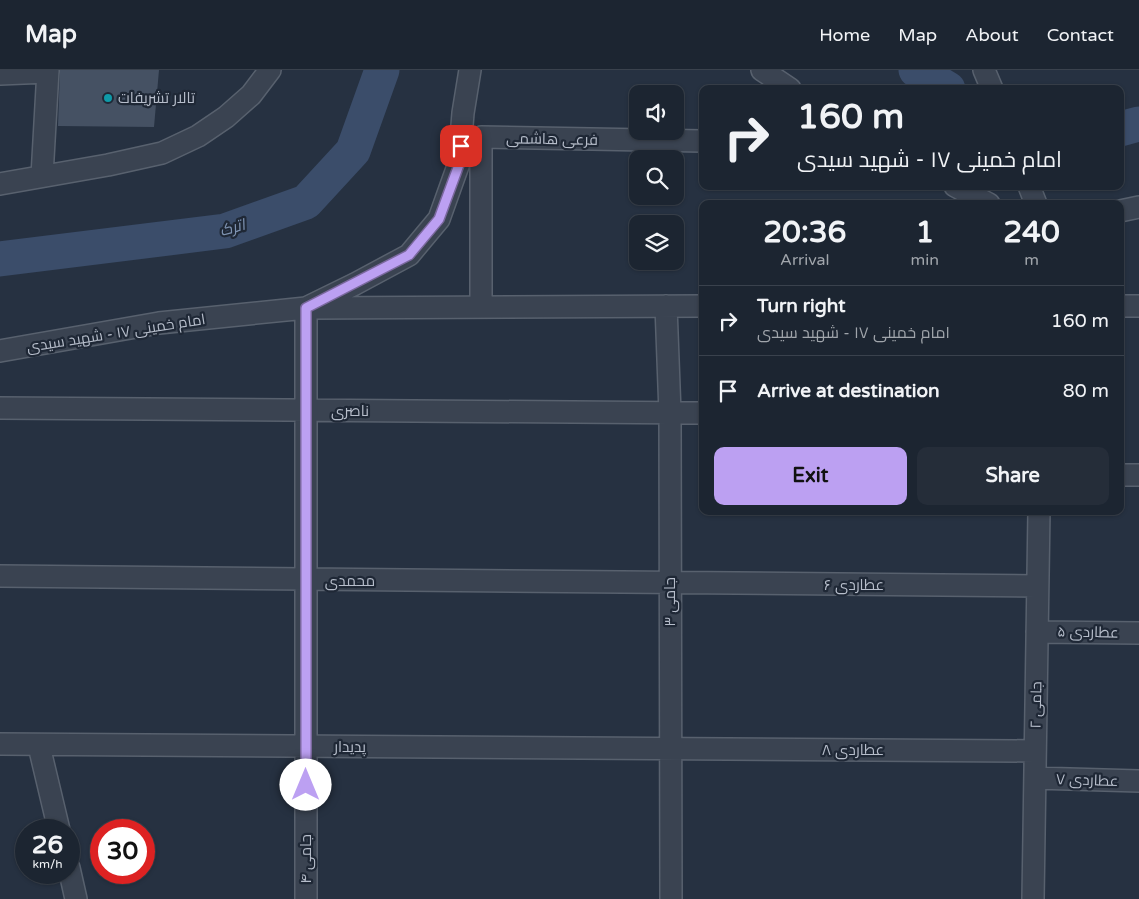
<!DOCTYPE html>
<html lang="en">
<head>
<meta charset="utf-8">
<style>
  :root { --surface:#1c2531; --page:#252d39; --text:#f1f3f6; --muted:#a0a5ab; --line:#3a424d; --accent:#bca0f2 }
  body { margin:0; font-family:"Varela Round",Cairo,sans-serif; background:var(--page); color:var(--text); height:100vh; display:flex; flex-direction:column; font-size:19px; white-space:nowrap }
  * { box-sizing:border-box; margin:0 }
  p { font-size:16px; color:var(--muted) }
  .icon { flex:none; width:28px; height:28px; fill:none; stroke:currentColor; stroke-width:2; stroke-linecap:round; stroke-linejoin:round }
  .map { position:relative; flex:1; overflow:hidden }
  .panel { position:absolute; left:699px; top:130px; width:425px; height:315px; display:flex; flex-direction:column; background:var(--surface); border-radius:10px; box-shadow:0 1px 4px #0004,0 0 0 1px var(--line) }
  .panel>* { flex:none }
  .guide { position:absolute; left:699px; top:15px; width:425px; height:105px; border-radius:10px; box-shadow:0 1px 4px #0004,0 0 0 1px var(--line); background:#1c2531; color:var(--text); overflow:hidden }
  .controls { position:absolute; left:629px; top:15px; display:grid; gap:10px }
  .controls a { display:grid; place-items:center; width:55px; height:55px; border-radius:10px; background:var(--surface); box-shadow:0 1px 4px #0004,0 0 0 1px var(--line); font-size:25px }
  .speed { position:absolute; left:15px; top:749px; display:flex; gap:10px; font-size:25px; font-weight:700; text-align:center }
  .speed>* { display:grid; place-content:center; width:65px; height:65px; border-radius:50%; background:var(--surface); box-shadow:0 1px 4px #0004,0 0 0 1px var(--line); line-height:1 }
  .speed small { font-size:12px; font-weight:400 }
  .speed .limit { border:8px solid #d22; background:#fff; color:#111 }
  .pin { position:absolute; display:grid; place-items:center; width:42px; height:42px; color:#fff; margin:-21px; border-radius:10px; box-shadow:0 2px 8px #0006 }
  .me { position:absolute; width:55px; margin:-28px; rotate:0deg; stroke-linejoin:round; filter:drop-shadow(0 0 4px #0008) }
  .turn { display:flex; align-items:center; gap:18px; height:105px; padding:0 15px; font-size:22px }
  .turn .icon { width:65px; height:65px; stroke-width:2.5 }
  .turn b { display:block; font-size:35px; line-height:42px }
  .eta { display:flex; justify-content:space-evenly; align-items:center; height:85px; text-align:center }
  .eta b { font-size:30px; font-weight:800; line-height:35px }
  .button { display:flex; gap:10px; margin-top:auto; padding:10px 15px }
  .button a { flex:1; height:58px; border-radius:10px; background:var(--accent); color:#111; font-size:20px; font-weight:800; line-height:58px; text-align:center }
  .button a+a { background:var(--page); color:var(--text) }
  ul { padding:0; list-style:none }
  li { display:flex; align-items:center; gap:15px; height:70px; padding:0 15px; border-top:1px solid var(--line) }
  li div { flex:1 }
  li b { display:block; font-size:19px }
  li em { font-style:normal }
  header { display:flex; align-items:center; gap:30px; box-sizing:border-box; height:70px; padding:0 25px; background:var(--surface); border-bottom:1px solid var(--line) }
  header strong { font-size:24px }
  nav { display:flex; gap:28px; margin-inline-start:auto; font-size:18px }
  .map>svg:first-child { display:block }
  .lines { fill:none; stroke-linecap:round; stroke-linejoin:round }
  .river { stroke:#3b4d6a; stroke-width:35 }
  .building { fill:#455163 }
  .minor-casing { stroke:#58616e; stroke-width:24 }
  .minor { stroke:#3a4351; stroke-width:21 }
  .route-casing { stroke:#7a689d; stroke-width:12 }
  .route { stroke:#bca0f2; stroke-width:9 }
  .culture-dot { fill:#0f9aa8; stroke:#1f2836; stroke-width:2 }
  .labels { text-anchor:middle; stroke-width:4.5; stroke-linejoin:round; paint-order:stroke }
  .poi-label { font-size:15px; fill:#b7becb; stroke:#1f2836; text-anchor:start }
  .street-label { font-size:15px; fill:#b7becb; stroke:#1f2836 }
  .water-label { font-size:16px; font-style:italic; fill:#7e93b2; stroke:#1f2836 }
</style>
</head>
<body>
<header>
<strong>Map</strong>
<nav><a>Home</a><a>Map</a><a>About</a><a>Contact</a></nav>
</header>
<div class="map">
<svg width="1139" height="829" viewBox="0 0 1139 829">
  <rect width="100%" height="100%" fill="#263141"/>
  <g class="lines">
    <path class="river" d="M916 0 948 19
      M1120 59 1139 54
      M0 189 225 161 306 132 353 81 382 0"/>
  </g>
  <path class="building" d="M60 0H159L154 57 58 56Z"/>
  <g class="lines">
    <defs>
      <path id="minor" d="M762 0 790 19
        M984 0 992 19
        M0 4 48 2
        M42 106 48 0
        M0 114 108 95 162 83 198 66 226 47 251 25 270 0
        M955 116 989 134
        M1029 116 1036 134
        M1120 141 1139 137
        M666 236 670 343 671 829
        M1120 236H1139
        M481 237V67L702 71
        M306 238V829
        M311 238 702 236
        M0 281 159 253 306 238 355 214 409 185 439 149 459 93 463 43 470 0
        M0 338 702 343
        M1120 405H1139
        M0 506 1037 516
        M1037 562 1139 563
        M0 674 1035 681
        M39 676 59 760
        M1035 708 1139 711
        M69 798 76 829
        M1033 829 1039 441"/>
    </defs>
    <use href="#minor" class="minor-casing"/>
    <use href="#minor" class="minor"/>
  </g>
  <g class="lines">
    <defs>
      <path id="route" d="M306 715V238L409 185 439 149 460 92 461 76"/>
    </defs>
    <use href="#route" class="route-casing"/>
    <use href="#route" class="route"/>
  </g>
  <circle class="culture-dot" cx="108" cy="28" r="5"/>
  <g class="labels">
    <g class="poi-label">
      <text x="118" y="33">تالار تشریفات</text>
    </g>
    <g class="street-label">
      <text transform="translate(552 69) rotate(1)" y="5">فرعی هاشمی</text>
      <text transform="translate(116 263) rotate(-9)" y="5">امام خمینی ۱۷ - شهید سیدی</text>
      <text x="350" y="346">ناصری</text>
      <text x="350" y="516">محمدی</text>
      <text x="854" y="520">عطاردی ۶</text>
      <text transform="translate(670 532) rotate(-90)" y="5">جامی ۳</text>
      <text transform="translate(1088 562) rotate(1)" y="5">عطاردی ۵</text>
      <text transform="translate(1036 635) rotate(-89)" y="5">جامی ۲</text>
      <text x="350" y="682">پدیدار</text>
      <text x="853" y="685">عطاردی ۸</text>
      <text transform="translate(1087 710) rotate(2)" y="5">عطاردی ۷</text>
      <text transform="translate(306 789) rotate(-90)" y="5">جامی ۴</text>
    </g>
    <g class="water-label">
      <text transform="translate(232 157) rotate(-16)" y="6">اترک</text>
    </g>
  </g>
</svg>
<div class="controls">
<a><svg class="icon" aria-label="sound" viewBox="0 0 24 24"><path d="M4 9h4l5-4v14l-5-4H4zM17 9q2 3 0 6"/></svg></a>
<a><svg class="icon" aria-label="search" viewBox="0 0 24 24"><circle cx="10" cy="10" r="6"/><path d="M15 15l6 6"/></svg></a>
<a><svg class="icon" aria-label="layers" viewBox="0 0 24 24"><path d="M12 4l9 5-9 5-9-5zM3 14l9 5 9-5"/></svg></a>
</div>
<div class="speed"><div>26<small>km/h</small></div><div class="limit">30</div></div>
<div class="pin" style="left:461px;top:76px;background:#d93025"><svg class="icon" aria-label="arrive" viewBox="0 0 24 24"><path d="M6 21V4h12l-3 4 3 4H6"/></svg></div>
<svg class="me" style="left:306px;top:715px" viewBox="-20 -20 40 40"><circle r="19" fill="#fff"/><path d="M0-13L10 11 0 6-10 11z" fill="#bca0f2"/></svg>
<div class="guide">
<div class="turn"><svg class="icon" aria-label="right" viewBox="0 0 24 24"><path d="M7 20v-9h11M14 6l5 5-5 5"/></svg><div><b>160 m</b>امام خمینی ۱۷ - شهید سیدی</div></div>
</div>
<section class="panel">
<div class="eta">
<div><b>20:36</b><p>Arrival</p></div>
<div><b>1</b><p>min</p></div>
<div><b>240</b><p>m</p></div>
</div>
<ul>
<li><svg class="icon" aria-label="right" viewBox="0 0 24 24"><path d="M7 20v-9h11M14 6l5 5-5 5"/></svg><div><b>Turn right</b><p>امام خمینی ۱۷ - شهید سیدی</p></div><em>160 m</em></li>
<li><svg class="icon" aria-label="arrive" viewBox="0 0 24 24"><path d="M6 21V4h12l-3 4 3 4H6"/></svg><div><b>Arrive at destination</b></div><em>80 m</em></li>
</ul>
<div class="button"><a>Exit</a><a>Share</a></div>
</section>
</div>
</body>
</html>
